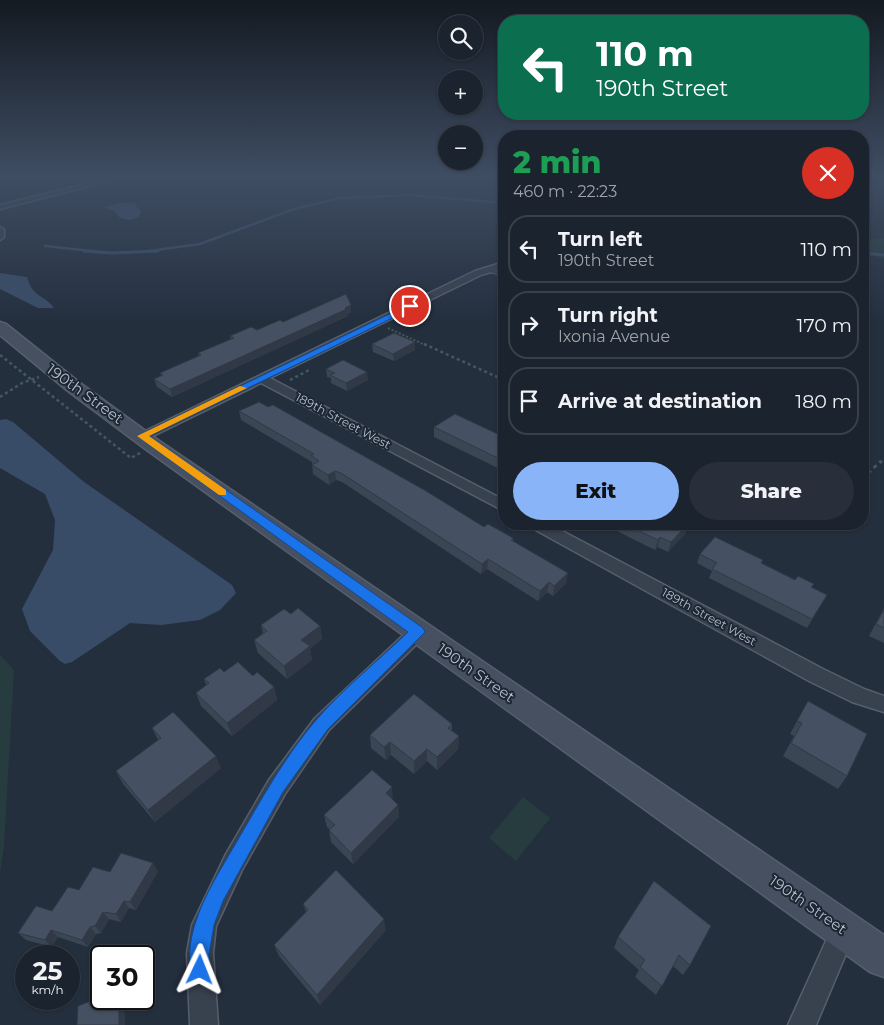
<!DOCTYPE html>
<html lang="en">
<head>
<meta charset="utf-8">
<style>
  :root { --surface:#1b232e; --page:#282f3a; --text:#f1f3f6; --muted:#a0a4aa; --line:#39404a; --accent:#8ab4f8 }
  body { margin:0; font-family:Montserrat,sans-serif; background:var(--page); color:var(--text); height:100vh; display:flex; flex-direction:column; font-size:19px; white-space:nowrap }
  * { box-sizing:border-box; margin:0 }
  p { font-size:16px; color:var(--muted) }
  .icon { flex:none; width:28px; height:28px; fill:none; stroke:currentColor; stroke-width:2; stroke-linecap:round; stroke-linejoin:round }
  .map { position:relative; flex:1; overflow:hidden }
  .sheet { position:absolute; left:498px; top:130px; width:371px; height:400px; display:flex; flex-direction:column; background:var(--surface); border-radius:20px; box-shadow:0 1px 4px #0004,0 0 0 1px var(--line) }
  .sheet>* { flex:none }
  .guide { position:absolute; left:498px; top:15px; width:371px; height:105px; border-radius:20px; box-shadow:0 1px 4px #0004,0 0 0 1px var(--line); background:#0b6e4f; color:#fff; overflow:hidden }
  .fabs { position:absolute; left:438px; top:15px; display:grid; gap:10px }
  .fabs a { display:grid; place-items:center; width:45px; height:45px; border-radius:50%; background:var(--surface); box-shadow:0 1px 4px #0004,0 0 0 1px var(--line); font-size:25px }
  .speed { position:absolute; left:15px; top:945px; display:flex; gap:10px; font-size:25px; font-weight:700; text-align:center }
  .speed>* { display:grid; place-content:center; width:65px; height:65px; border-radius:50%; background:var(--surface); box-shadow:0 1px 4px #0004,0 0 0 1px var(--line); line-height:1 }
  .speed small { font-size:12px; font-weight:400 }
  .speed .limit { border:2px solid #111; border-radius:8px; background:#fff; color:#111 }
  .pin { position:absolute; display:grid; place-items:center; width:42px; height:42px; color:#fff; margin:-21px; border:2px solid #fff; border-radius:50%; box-shadow:0 1px 5px #0007 }
  .me { position:absolute; width:55px; margin:-28px; rotate:2deg; stroke-linejoin:round; filter:drop-shadow(0 0 4px #0008) }
  .turn { display:flex; align-items:center; gap:18px; height:105px; padding:0 15px; font-size:22px }
  .turn .icon { width:65px; height:65px; stroke-width:2.5 }
  .turn b { display:block; font-size:35px; line-height:42px }
  .round { display:grid; place-items:center; flex:none; width:52px; height:52px; border-radius:26px; background:var(--page) }
  .summary { display:flex; align-items:center; justify-content:space-between; height:85px; padding:0 15px }
  h1 { font-size:30px; font-weight:800; line-height:38px; color:#1e9e55 }
  .cta { display:flex; gap:10px; margin-top:auto; padding:10px 15px }
  .cta a { flex:1; height:58px; border-radius:30px; background:var(--accent); color:#111; font-size:20px; font-weight:800; line-height:58px; text-align:center }
  .cta a+a { background:var(--page); color:var(--text) }
  ul { padding:0; list-style:none }
  li { display:flex; align-items:center; gap:15px; height:68px; margin:0 10px 8px; padding:0 5px; border:2px solid var(--line); border-radius:20px }
  li div { flex:1 }
  li b { display:block; font-size:19px }
  li em { font-style:normal }
  .map>svg:first-child { display:block }
  .green { fill:#263c3f }
  .water { fill:#394c67 }
  .lines { fill:none; stroke-linecap:round; stroke-linejoin:round }
  .stream-far1 { stroke:#394c67; stroke-width:2.5 }
  .stream { stroke:#394c67; stroke-width:3 }
  .lane-casing { stroke:#565f6c; stroke-width:2 }
  .street-casing { stroke:#565f6c; stroke-width:3 }
  .secondary-casing { stroke:#565f6c; stroke-width:3 }
  .path-far2 { stroke:#44595c; stroke-width:2; stroke-dasharray:2 2; stroke-linecap:butt }
  .path-far1 { stroke:#44595c; stroke-width:2.5; stroke-dasharray:3 3; stroke-linecap:butt }
  .path { stroke:#44595c; stroke-width:3; stroke-dasharray:4 4; stroke-linecap:butt }
  .lane { fill:#38414e; fill-rule:evenodd }
  .street { fill:#38414e; fill-rule:evenodd }
  .secondary { fill:#465061; fill-rule:evenodd }
  .wall { fill:#3b4654 }
  .shaded-wall { fill:#303945 }
  .building { fill:#455162; stroke:#303945 }
  .route { fill:#1a73e8; stroke:#114b97 }
  .slow { fill:#f59e0b }
  .labels { text-anchor:middle; stroke-width:4; stroke-linejoin:round; paint-order:stroke }
  .street-label { font-size:12px; fill:#b4bcc9; stroke:#1d2633 }
  .near-street-label { font-size:15px; fill:#b4bcc9; stroke:#1d2633 }
</style>
</head>
<body>
<div class="map">
<svg width="884" height="1025" viewBox="0 0 884 1025">
  <rect width="100%" height="100%" fill="#242f3e"/>
  <path class="green" d="M884 238V259L863 252V241Z
    M0 655 14 670 4 846 0 873Z
    M523 797 550 818 516 861 489 838Z"/>
  <path class="water" d="M121 203H134L141 212 139 217 129 220 120 218 114 211 104 207Z
    M0 273 27 277C32 297 45 295 54 308H38L0 289Z
    M6 419 13 422 84 482 232 585 236 593 220 610 200 620 161 625 130 623 72 662 65 664 60 661 30 631 22 609 53 550 55 520 45 494 0 468V420Z"/>
  <g class="lines">
    <path class="stream-far1" d="M45 246 101 252
      M142 252 200 244 294 209 341 198 411 195 504 203"/>
    <path class="stream" d="M84 251 112 253 158 251
      M862 253 884 255"/>
    <defs>
      <path id="lane" d="M486 269 504 273V276L486 271Z"/>
      <path id="street" d="M112 177H125L0 209V205Z
        M0 227 4 229V237L0 240Z
        M504 262V268L481 275 270 378 504 500V511L261 383 147 439H137L135 436 475 271Z
        M529 524H549L823 669 864 689 884 696V712L852 702 809 681 532 528Z
        M418 625 424 627 427 632 424 637 329 730 285 794 242 870 216 926 213 953 218 1025H190L187 953 192 925 226 854 269 780 315 718 412 627Z
        M844 918 853 921 856 930 816 1025H788L835 921Z"/>
      <path id="secondary" d="M0 322 6 324 80 383 158 440 884 935V977L870 972 144 448 68 391 0 335Z"/>
    </defs>
    <use href="#lane" class="lane-casing"/>
    <use href="#street" class="street-casing"/>
    <use href="#secondary" class="secondary-casing"/>
    <path class="path-far2" d="M388 328 427 346"/>
    <path class="path-far1" d="M424 344 504 380
      M0 355 131 458 140 453
      M290 380 311 369
      M0 397 22 383 39 377
      M880 463 884 459"/>
    <path class="path" d="M862 479 881 461"/>
    <use href="#lane" class="lane"/>
    <use href="#street" class="street"/>
    <use href="#secondary" class="secondary"/>
  </g>
  <path class="wall" d="M351 312 348 314V316L172 397 157 387 154 379 161 376 160 373 199 356 198 353 231 339 230 336 257 330 283 322Z
    M372 344 415 350 394 361 373 352Z
    M326 369 368 380 347 391 331 383V378L327 377Z
    M239 411 484 527 513 538V542L566 583 553 596 547 592 538 601 487 569 481 574 342 482 336 480 329 485 313 474 312 462 241 420Z
    M434 427 504 437V471L434 437Z
    M603 524H687L685 534 668 552 658 547 655 550Z
    M700 554 761 563 827 595 807 628 709 578 712 571 697 563Z
    M884 608V643L869 636Z
    M291 614 320 626 322 639 310 649 312 660 287 679 258 653 254 640 263 633 261 625Z
    M224 672 253 676 274 687 277 700 232 736 201 706 196 693 206 685 204 679Z
    M808 701 847 776 838 789 783 756 794 736 790 734Z
    M452 724V731L459 736 458 749 437 770 427 761 414 774 391 755 386 760 371 748 370 735Z
    M152 728 221 768 155 822 123 784 116 771 158 740Z
    M393 800 398 805 399 817 353 864 331 842 329 830H330L327 827 324 815Z
    M158 871 136 910 129 908 121 922 109 919 101 933 96 934 88 947 58 937 52 947 26 940 18 933 52 911 79 890 110 872Z
    M654 881 690 965 683 975 673 966 656 995 635 977 639 970 614 948 618 937Z
    M303 904 386 930 320 1005 279 956 274 945 306 912Z"/>
  <path class="shaded-wall" d="M351 305V312L348 314V316L172 397 170 389Z
    M415 342V350L394 361 393 354Z
    M367 372 368 380 347 391 346 383Z
    M335 471 336 480 329 485 328 475Z
    M688 524 685 534 668 552 671 542Z
    M660 537 658 547 655 550 658 540Z
    M488 559 487 569 481 574 482 564Z
    M568 573 566 583 553 596 554 586Z
    M549 582 547 592 538 601 540 591Z
    M827 595 822 604 807 628 812 619Z
    M320 626 322 639 310 649 312 660 287 679 284 666 301 640Z
    M274 687 277 700 232 736 227 723Z
    M459 736 458 749 437 770V757Z
    M390 742 391 755 386 760 384 747Z
    M427 749V761L414 774V761Z
    M216 756 221 768 155 822 148 810Z
    M392 787 393 800 386 793Z
    M398 805 399 817 353 864 351 853Z
    M153 863 158 871 136 910 130 902Z
    M124 901 129 908 121 922 116 914Z
    M103 912 109 919 101 933 95 926Z
    M384 919 386 930 320 1005 317 995Z
    M90 927 96 934 88 947 82 940Z
    M51 930 58 937 52 947 45 940Z
    M114 999H120L121 1009 125 1013V1025H119L115 1009Z"/>
  <path class="building" d="M346 294 351 305 345 308 347 309 170 389 154 379 163 375 160 373 201 355 198 353 234 338 230 336 251 327 257 330 280 320 283 322Z
    M394 333 415 342 393 354 372 344Z
    M343 360 367 372 346 383 330 375 335 373 326 369Z
    M259 402 268 407 273 405 426 491 484 527 488 524 513 538 511 540 568 573 554 586 549 582 540 591 488 559 482 564 341 473 335 471 328 475 312 465 319 461 311 455 314 454 239 411Z
    M455 414 504 437V461L434 427Z
    M625 524H688L671 542 660 537 658 540Z
    M715 537 763 560 761 563 795 580 798 576 814 584 811 587 827 595 812 619 712 569 717 563 700 554Z
    M298 608 320 626 301 640 310 646 284 666 254 640 267 631 261 625 284 609 291 614Z
    M884 610V628L876 624Z
    M238 662 253 676 257 672 274 687 227 723 196 693 209 683 204 679 220 668 224 672Z
    M414 694 452 724 448 728 459 736 437 757 427 749 414 761 390 742 384 747 370 735Z
    M808 701 867 734 847 776 791 743 802 723 797 721Z
    M173 712 216 756 148 810 116 771 161 738 152 728Z
    M372 770 392 787 386 793 398 805 351 853 329 830 335 825 324 815Z
    M121 853 153 863 130 902 124 901 116 914 103 912 95 926 90 927 82 940 51 930 45 940 18 933 36 906 52 911 68 887 79 890 93 867 110 872Z
    M336 870 384 919 317 995 274 945 308 910 303 904Z
    M654 881 711 926 690 965 679 955 662 986 640 967 645 960 618 937Z
    M101 997V999H114L115 1009 119 1007V1025H77L78 1006Z"/>
  <linearGradient id="sky" x2="0" y2="1"><stop stop-color="#141a22"/><stop offset="0.55" stop-color="#3f4d63"/><stop offset="1" stop-color="#3f4d63" stop-opacity="0"/></linearGradient>
  <rect width="884" height="321" fill="url(#sky)"/>
  <path class="route" d="M410 304 413 305V308L149 436 423 628 425 632 328 729 283 792 223 901 214 925 209 954 210 970 207 976 200 979 193 976C187 961 190 940 195 924 204 895 221 869 236 843 261 800 285 756 317 719 345 687 378 661 408 632L137 436Z"/>
  <path class="slow" d="M240 386 247 388 149 436 226 490V495H219L137 436Z"/>
  <g class="labels">
    <g class="street-label">
      <text transform="translate(343 421) rotate(28)" y="4">189th Street West</text>
      <text transform="translate(709 617) rotate(29)" y="4">189th Street West</text>
    </g>
    <g class="near-street-label">
      <text transform="translate(85 394) rotate(36)" y="5">190th Street</text>
      <text transform="translate(476 673) rotate(35)" y="5">190th Street</text>
      <text transform="translate(808 905) rotate(35)" y="5">190th Street</text>
    </g>
  </g>
</svg>
<div class="fabs">
<a><svg class="icon" aria-label="search" viewBox="0 0 24 24"><circle cx="10" cy="10" r="6"/><path d="M15 15l6 6"/></svg></a>
<a>+</a>
<a>−</a>
</div>
<div class="speed"><div>25<small>km/h</small></div><div class="limit">30</div></div>
<div class="pin" style="left:410px;top:306px;background:#d93025"><svg class="icon" aria-label="arrive" viewBox="0 0 24 24"><path d="M6 21V4h12l-3 4 3 4H6"/></svg></div>
<svg class="me" style="left:200px;top:970px" viewBox="-20 -20 40 40"><path d="M0-17L14 15 0 8-14 15z" fill="#1a73e8" stroke="#fff" stroke-width="4"/></svg>
<div class="guide">
<div class="turn"><svg class="icon" aria-label="left" viewBox="0 0 24 24"><path d="M17 20v-9H6M10 6l-5 5 5 5"/></svg><div><b>110 m</b>190th Street</div></div>
</div>
<section class="sheet">
<div class="summary"><div><h1>2 min</h1><p>460 m · 22:23</p></div><a class="round" style="background:#d93025;color:#fff"><svg class="icon" aria-label="close" viewBox="0 0 24 24"><path d="M6 6l12 12M18 6L6 18"/></svg></a></div>
<ul>
<li><svg class="icon" aria-label="left" viewBox="0 0 24 24"><path d="M17 20v-9H6M10 6l-5 5 5 5"/></svg><div><b>Turn left</b><p>190th Street</p></div><em>110 m</em></li>
<li><svg class="icon" aria-label="right" viewBox="0 0 24 24"><path d="M7 20v-9h11M14 6l5 5-5 5"/></svg><div><b>Turn right</b><p>Ixonia Avenue</p></div><em>170 m</em></li>
<li><svg class="icon" aria-label="arrive" viewBox="0 0 24 24"><path d="M6 21V4h12l-3 4 3 4H6"/></svg><div><b>Arrive at destination</b></div><em>180 m</em></li>
</ul>
<div class="cta"><a>Exit</a><a>Share</a></div>
</section>
</div>
</body>
</html>
